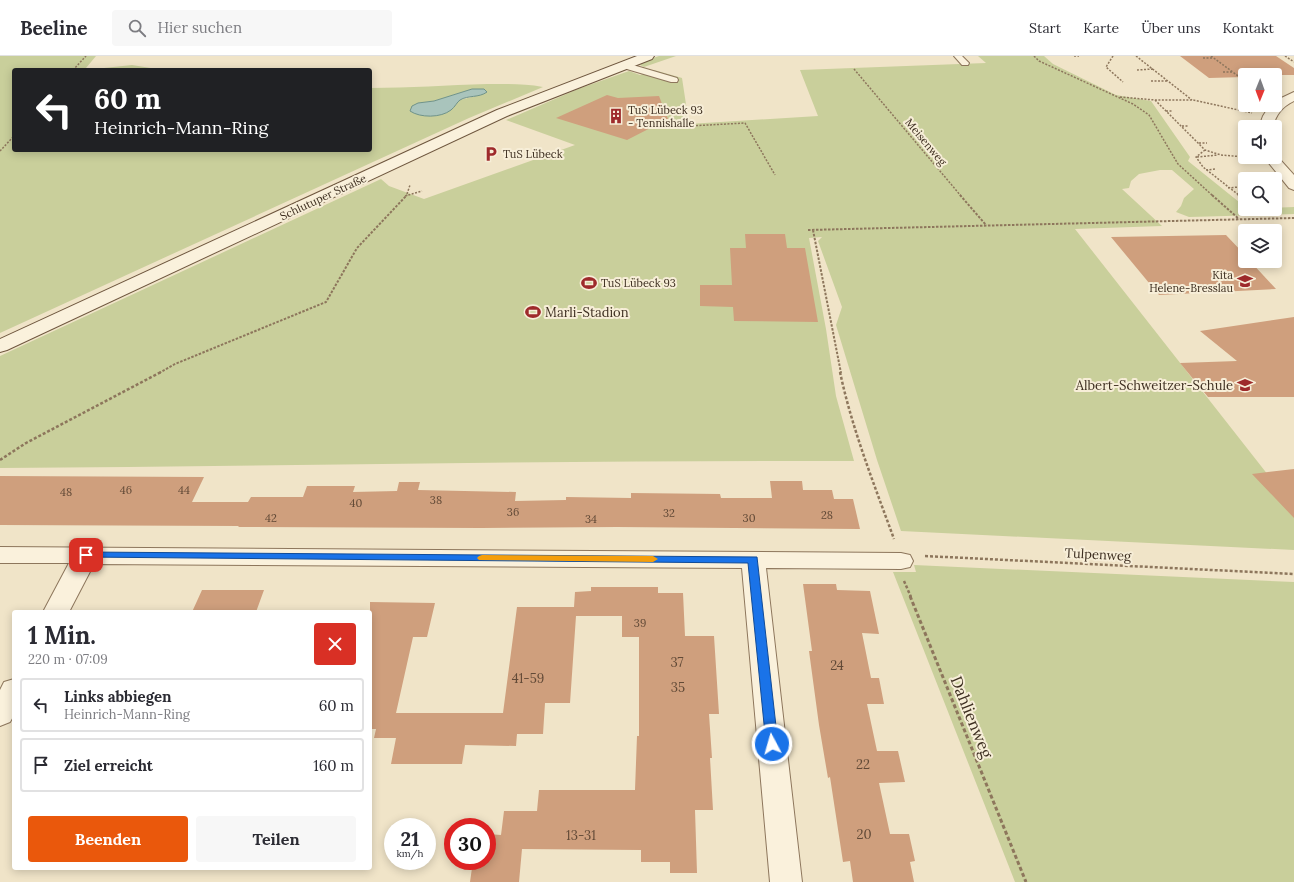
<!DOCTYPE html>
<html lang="de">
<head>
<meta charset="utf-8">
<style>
  :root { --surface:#fff; --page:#f7f7f7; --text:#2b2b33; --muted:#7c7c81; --line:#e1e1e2; --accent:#ea580c }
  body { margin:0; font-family:Lora,serif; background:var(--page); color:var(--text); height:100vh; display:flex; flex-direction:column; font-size:15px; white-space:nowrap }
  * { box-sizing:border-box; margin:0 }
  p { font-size:13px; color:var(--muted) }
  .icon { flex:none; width:22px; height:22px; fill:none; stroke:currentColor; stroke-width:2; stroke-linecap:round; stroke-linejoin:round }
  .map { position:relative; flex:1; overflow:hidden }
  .side { position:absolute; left:12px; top:554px; width:360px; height:260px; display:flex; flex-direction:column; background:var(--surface); border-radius:4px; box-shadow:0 2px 10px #0003 }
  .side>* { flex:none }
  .hud { position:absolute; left:12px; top:12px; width:360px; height:84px; border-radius:4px; box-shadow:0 2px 10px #0003; background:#202124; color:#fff; overflow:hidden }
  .needle { width:26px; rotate:181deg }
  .tools { position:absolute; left:1238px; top:12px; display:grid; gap:8px }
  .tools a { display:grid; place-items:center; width:44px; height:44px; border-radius:4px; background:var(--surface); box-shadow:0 2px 10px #0003; font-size:20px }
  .speed { position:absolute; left:384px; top:762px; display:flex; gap:8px; font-size:20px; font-weight:700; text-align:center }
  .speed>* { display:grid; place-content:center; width:52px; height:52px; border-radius:50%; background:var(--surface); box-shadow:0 2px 10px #0003; line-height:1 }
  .speed small { font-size:10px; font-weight:400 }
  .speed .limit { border:6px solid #d22; background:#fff; color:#111 }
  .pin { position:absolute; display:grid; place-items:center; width:34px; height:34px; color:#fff; margin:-17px; border-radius:8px; box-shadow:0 2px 6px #0006 }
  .me { position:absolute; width:44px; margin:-22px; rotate:354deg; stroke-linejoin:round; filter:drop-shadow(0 0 3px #0008) }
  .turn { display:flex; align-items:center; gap:14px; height:84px; padding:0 16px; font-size:18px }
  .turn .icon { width:52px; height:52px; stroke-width:2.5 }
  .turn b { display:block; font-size:28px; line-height:34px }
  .round { display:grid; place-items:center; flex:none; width:42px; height:42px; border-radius:4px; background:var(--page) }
  .overview { display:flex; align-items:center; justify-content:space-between; height:68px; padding:0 16px }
  h1 { font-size:24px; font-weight:700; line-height:30px }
  .primary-button { display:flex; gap:8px; margin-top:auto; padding:8px 16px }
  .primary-button a { flex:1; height:46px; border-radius:4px; background:var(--accent); color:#fff; font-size:16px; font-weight:700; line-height:46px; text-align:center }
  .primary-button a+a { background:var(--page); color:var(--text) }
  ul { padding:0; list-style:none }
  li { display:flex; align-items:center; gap:12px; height:54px; margin:0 8px 6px; padding:0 8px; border:2px solid var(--line); border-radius:4px }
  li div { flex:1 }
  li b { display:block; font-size:15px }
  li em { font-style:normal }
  header { display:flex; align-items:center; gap:24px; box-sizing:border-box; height:56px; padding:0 20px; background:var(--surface); border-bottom:1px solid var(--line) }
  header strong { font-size:19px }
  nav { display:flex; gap:22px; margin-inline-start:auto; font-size:14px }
  .search { width:280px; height:36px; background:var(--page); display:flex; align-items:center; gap:10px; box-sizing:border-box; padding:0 14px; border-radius:4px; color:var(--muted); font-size:15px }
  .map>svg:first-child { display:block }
  .green { fill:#c9cf9b; fill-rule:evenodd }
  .water { fill:#a9c4bc; stroke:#6f938a }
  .building { fill:#cf9f7d }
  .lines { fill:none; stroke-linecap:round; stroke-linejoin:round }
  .lane-casing { stroke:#8d765c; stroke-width:2 }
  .street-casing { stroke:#8d765c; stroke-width:2 }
  .secondary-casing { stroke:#6f573f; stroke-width:2 }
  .path-far3 { stroke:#8d765c; stroke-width:1.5; stroke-dasharray:2 1.5; stroke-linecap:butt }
  .path-far2 { stroke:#8d765c; stroke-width:2; stroke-dasharray:2.5 1.5; stroke-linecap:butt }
  .path-far1 { stroke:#8d765c; stroke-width:2.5; stroke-dasharray:3 2; stroke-linecap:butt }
  .path { stroke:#8d765c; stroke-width:3; stroke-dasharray:4 2.5; stroke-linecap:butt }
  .lane { fill:#faf1dc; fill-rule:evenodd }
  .street { fill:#faf1dc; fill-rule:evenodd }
  .secondary { fill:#faf1dc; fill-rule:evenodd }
  .route { fill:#1a73e8; stroke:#114b97 }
  .slow { fill:#f59e0b }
  .labels { text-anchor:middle; stroke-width:4; stroke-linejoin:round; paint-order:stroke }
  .far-poi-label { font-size:11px; fill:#3d2e20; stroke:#f7eed8; text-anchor:start }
  .far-street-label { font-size:11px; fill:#3d2e20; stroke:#f7eed8 }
  .number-label { font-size:11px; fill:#624a37 }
  .poi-label { font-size:13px; fill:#3d2e20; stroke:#f7eed8; text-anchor:start }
  .street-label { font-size:13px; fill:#3d2e20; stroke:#f7eed8 }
  .near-number-label { font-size:13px; fill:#624a37 }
  .near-street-label { font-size:16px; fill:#3d2e20; stroke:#f7eed8 }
</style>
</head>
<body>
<header>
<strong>Beeline</strong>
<div class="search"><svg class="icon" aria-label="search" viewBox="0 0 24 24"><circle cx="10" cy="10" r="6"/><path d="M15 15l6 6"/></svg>Hier suchen</div>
<nav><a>Start</a><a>Karte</a><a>Über uns</a><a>Kontakt</a></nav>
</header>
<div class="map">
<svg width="1294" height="826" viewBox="0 0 1294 826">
  <rect width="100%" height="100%" fill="#f0e4c8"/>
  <path class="green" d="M0 0H96L86 12H104L132 9 163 14H14V94H370V32C409 32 448 29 487 28 506 28 524 27 543 31L469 62 0 277ZM472 33 483 38 460 44 418 47 434 45Z
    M659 0H676L644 11 640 9 641 6Z
    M978 0H1044L1053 8 1116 39 1151 45 1190 101 1188 105 1239 146H1245V153L1294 151V158L1189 161 1176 156 1181 150 1184 142 1194 133 1172 114H1160L1139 118 1131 125 1129 132 1122 133 1162 170 1075 173 1294 452V494L901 475 877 404 836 269 842 251 818 185 822 181 809 182 826 273 836 340 854 405C570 404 285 410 0 412V300L381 123 389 130 424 143 575 89 506 64 578 33 629 15 640 19 654 14 682 22 689 68 818 60 800 14 986 7Z
    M914 509 1294 526V826H1015L893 516H916Z"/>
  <path class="water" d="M472 33H484L487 36C479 42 468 39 460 44 457 46 455 51 451 54 441 62 420 62 410 55L412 50 418 47 434 45Z"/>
  <path class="building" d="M1180 0H1276L1294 12V19H1245V21L1209 22Z
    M607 39 618 42 659 40 668 63 627 84 556 62Z
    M745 178H785L787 192H805L818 266 734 265 733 251 700 250V229H732L730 192H746Z
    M1226 179 1245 199V205H1250L1276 233 1159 239 1111 181Z
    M1294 261V341H1208L1180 307 1237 305 1200 275Z
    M1294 413V462L1252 418Z
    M0 420 204 421 192 446H248L251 441H303L307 430H355L353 436 397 435 399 426H420L418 434 516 436 515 445 566 444V441L631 442V437L720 438 721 442H772L770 425H802L803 434H832L834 443H853L860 473 617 471 481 472 238 471 239 470 0 469Z
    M803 528H836L837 534 870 535 879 578 862 577 871 622H879L884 648H867L877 695H898L905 726 879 727 890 778H909L915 805 910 806 914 826H853L850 805 843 806 830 721 828 722 819 669 809 595H812Z
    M591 531H658V537H683L685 580H714L719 658H709L712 702H710L713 754H695L697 817H670V806H641V794L522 793 519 826H470L473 805H487V778L501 779 504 755H537L539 734H635L637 680H639V581H622V560H576L570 647H545L543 678H517L516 690 465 689 462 708H391L396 682H374L376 673H370V546L435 547 427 581H413L396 657H503L517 551H574L575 536 591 535Z
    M202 534H264L256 556H192Z"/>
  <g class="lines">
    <defs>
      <path id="lane" d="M954 0H962L969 7 968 9H962Z
        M620 7H626L677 22 678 24 677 26H671L620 11Z"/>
      <path id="street" d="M1294 36V45C1282 51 1276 58 1273 71H1259L1263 60 1270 49H1275V45Z
        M1275 98 1294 119V134L1289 132 1264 101H1275Z
        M0 491 901 497 910 499 913 505 910 511 901 513 766 512 802 826H770L742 512 94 508 69 556H43L69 507H0Z
        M14 623V659L10 666 0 670V634L4 626Z"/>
      <path id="secondary" d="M637 0H654L652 3 507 60 7 294 0 296V283L497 54Z"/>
    </defs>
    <use href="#lane" class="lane-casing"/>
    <use href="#street" class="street-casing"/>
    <use href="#secondary" class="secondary-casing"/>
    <path class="path-far3" d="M1034 0 1039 5 1133 48 1149 59 1178 108 1213 140
      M1074 0H1079
      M1113 0 1106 11 1123 26
      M1136 0 1192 44
      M1211 0 1245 25
      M1285 0 1294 6
      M1203 2H1213
      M854 13 961 140
      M73 14 86 0
      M1137 14 1153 13
      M1223 16H1232
      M1151 25H1167
      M1243 31H1245
      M1120 41 1155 44H1193L1252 57
      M1155 44 1205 94 1221 99 1245 101
      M1166 55H1173
      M689 70 745 67 775 119
      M1182 70H1189
      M1199 87H1207
      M1205 94 1196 101 1203 111 1240 140
      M0 95 14 80
      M1197 101 1218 99
      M1206 114 1216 113
      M1228 132 1239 131
      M407 138 410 129
      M405 140 422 135"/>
    <path class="path-far2" d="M960 139 986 169
      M1212 139 1239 163
      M1238 139 1245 144
      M1275 143H1282
      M808 174 1294 162
      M813 174 841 317
      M159 317 175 308 326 246 357 192 407 139"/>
    <path class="path-far1" d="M840 316C852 373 874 428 894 483
      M0 404 26 387 161 316
      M925 500 1294 518
      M904 525 911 541"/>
    <path class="path" d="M910 540 1026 826"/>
    <use href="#lane" class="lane"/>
    <use href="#street" class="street"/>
    <use href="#secondary" class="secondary"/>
  </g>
  <path class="route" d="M86 496 757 501 778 688 776 691 772 692 768 691 766 688 748 507 83 501 81 499 83 497Z"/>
  <path class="slow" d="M482 499 653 500 658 503 653 506 479 504 477 502 479 500Z"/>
  <defs>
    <symbol id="building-bare" viewBox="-9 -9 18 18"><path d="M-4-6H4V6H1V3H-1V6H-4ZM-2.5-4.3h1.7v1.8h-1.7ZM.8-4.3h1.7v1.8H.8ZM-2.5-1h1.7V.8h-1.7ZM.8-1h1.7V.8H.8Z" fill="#9e2a2b" stroke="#f7eed8" stroke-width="2.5" paint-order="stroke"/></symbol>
    <symbol id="parking-bare" viewBox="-9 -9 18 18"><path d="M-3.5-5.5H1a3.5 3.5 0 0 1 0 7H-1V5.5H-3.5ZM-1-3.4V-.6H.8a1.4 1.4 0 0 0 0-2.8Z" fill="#9e2a2b" stroke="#f7eed8" stroke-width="2.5" paint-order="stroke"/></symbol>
    <symbol id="school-bare" viewBox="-9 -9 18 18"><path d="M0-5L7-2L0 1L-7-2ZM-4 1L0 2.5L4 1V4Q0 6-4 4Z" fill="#9e2a2b" stroke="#f7eed8" stroke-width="2.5" paint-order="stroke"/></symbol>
    <symbol id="stadium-bare" viewBox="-9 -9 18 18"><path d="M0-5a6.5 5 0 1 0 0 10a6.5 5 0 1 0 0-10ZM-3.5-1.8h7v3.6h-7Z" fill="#9e2a2b" stroke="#f7eed8" stroke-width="2.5" paint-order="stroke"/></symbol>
  </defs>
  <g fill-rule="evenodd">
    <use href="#building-bare" x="605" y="49" width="22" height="22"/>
    <use href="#parking-bare" x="480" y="87" width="22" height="22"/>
    <use href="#school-bare" x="1234" y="214" width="22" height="22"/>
    <use href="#stadium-bare" x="578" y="216" width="22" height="22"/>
    <use href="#stadium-bare" x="522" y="245" width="22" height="22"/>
    <use href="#school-bare" x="1234" y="318" width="22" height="22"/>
  </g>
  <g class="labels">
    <g class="far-poi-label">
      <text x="628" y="58">TuS Lübeck 93<tspan x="628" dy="13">- Tennishalle</tspan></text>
      <text x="503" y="102">TuS Lübeck</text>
      <text x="1233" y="223" text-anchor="end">Kita<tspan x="1233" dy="13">Helene-Bresslau</tspan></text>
      <text x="601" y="231">TuS Lübeck 93</text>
    </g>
    <g class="far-street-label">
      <text transform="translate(926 86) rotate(50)" y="4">Meisenweg</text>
      <text transform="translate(323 141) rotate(-25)" y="4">Schlutuper Straße</text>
    </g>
    <g class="number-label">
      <text x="126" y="438">46</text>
      <text x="184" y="438">44</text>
      <text x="66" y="440">48</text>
      <text x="436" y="448">38</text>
      <text x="356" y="451">40</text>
      <text x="513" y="460">36</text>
      <text x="669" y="461">32</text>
      <text x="827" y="463">28</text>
      <text x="271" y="466">42</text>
      <text x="749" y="466">30</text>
      <text x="591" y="467">34</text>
      <text x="640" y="571">39</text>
    </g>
    <g class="poi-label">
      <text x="545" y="261">Marli-Stadion</text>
      <text x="1233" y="334" text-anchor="end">Albert-Schweitzer-Schule</text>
    </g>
    <g class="street-label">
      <text transform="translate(1098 498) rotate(3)" y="5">Tulpenweg</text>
    </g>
    <g class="near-number-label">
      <text x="677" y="611">37</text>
      <text x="837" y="614">24</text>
      <text x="528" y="627">41-59</text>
      <text x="678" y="636">35</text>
      <text x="863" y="713">22</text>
      <text x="864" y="783">20</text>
      <text x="581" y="784">13-31</text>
    </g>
    <g class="near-street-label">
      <text transform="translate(972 661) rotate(68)" y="6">Dahlienweg</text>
    </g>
  </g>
</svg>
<div class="tools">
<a><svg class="needle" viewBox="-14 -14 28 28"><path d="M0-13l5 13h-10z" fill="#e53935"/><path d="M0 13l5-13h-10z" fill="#7c7c81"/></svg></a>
<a><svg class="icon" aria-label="sound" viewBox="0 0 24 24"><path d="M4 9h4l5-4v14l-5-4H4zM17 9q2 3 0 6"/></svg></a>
<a><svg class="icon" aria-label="search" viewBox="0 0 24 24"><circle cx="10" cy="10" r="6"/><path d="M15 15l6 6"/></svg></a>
<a><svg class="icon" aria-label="layers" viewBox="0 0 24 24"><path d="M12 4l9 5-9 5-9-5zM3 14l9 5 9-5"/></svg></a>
</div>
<div class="speed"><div>21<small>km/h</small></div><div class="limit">30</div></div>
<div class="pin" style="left:86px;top:499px;background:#d93025"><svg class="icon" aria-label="arrive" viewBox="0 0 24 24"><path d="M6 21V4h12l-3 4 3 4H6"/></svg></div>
<svg class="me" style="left:772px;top:688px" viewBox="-20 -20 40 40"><circle r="17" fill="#1a73e8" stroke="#fff" stroke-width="3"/><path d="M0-11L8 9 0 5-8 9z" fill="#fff"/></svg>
<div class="hud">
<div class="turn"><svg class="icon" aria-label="left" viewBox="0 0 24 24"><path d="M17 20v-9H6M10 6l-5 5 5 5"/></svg><div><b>60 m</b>Heinrich-Mann-Ring</div></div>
</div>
<section class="side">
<div class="overview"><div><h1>1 Min.</h1><p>220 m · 07:09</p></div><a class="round" style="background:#d93025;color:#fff"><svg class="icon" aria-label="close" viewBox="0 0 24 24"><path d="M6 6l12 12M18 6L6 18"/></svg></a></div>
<ul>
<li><svg class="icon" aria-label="left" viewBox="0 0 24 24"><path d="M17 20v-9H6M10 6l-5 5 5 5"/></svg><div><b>Links abbiegen</b><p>Heinrich-Mann-Ring</p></div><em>60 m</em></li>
<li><svg class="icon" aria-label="arrive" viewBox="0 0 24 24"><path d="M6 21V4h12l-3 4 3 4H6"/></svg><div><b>Ziel erreicht</b></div><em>160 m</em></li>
</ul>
<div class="primary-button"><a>Beenden</a><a>Teilen</a></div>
</section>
</div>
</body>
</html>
